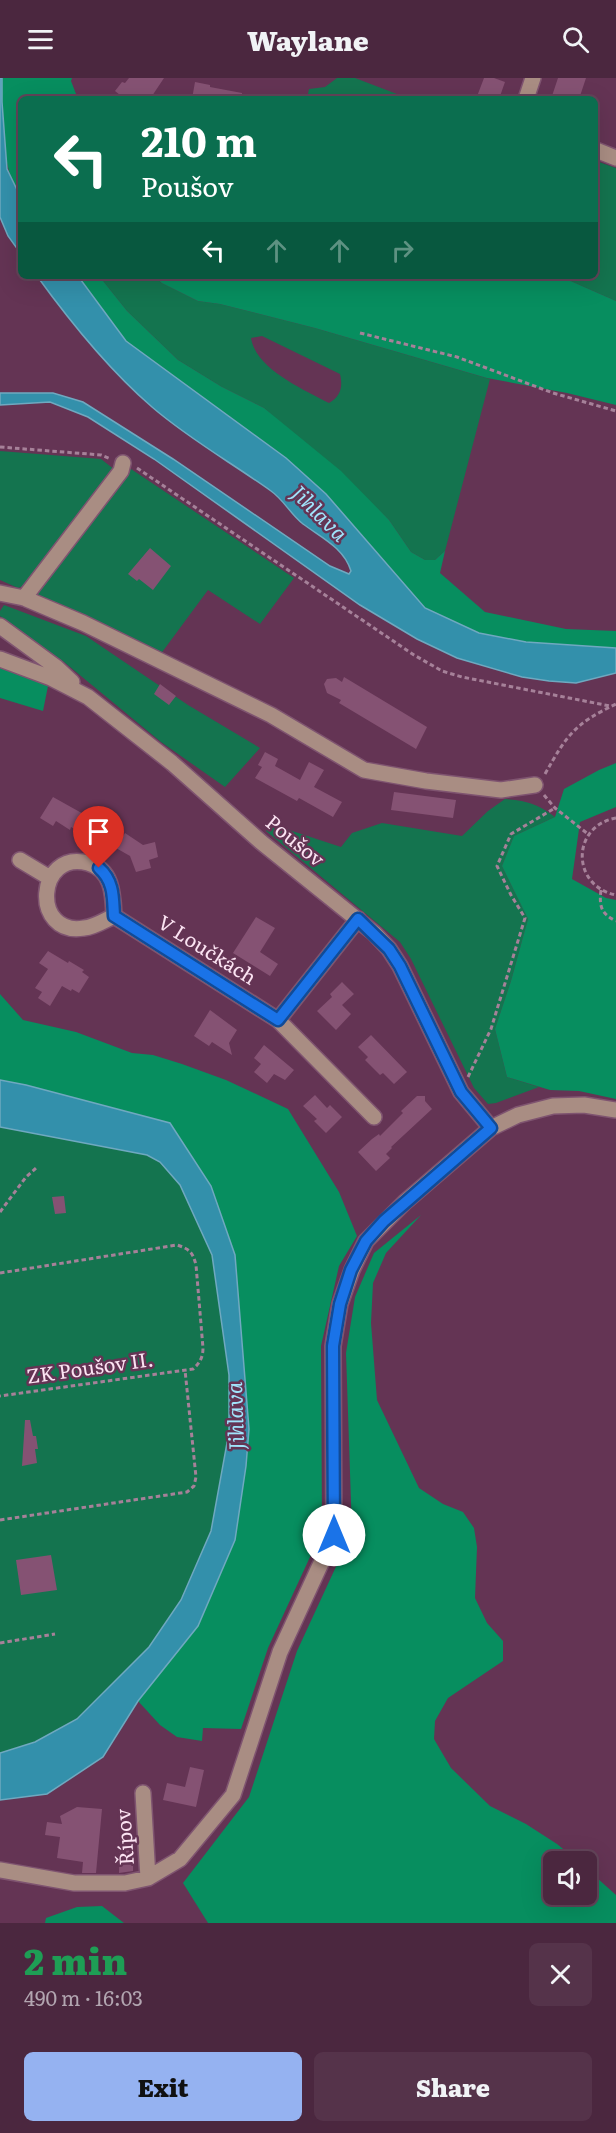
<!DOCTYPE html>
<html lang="en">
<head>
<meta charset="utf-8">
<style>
  :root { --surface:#4b273f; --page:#55334a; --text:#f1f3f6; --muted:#b2a5b0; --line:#624459; --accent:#95b2f1 }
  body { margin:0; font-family:Literata,serif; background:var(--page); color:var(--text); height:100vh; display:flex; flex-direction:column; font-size:22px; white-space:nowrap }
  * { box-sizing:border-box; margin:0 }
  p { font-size:20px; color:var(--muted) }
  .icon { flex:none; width:33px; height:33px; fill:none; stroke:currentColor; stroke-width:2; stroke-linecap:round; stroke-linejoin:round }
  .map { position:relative; height:1845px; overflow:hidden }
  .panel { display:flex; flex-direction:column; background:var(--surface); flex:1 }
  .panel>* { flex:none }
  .top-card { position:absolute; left:18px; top:18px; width:580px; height:183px; border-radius:9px; box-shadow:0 6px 24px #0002,0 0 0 2px var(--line); background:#0b6e4f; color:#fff; overflow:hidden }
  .tools { position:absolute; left:543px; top:1773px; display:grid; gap:12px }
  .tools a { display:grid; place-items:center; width:54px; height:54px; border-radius:9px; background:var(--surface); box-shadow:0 6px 24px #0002,0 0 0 2px var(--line); font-size:30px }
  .pin { position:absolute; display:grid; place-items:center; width:51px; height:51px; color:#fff; margin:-62px -26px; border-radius:50% 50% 50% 0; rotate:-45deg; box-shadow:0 0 6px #0007 }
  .pin .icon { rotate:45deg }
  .me { position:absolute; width:66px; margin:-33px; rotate:0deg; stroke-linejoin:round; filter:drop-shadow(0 0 4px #0008) }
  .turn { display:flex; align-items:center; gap:21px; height:126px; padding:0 24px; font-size:27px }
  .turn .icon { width:78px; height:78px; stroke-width:2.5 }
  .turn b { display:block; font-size:42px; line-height:51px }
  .lanes { display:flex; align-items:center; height:57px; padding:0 24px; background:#0003; justify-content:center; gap:30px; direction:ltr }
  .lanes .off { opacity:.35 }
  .round { display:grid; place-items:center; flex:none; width:63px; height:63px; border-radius:9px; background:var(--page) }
  .overview { display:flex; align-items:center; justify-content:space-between; height:102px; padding:0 24px }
  h1 { font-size:36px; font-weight:800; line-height:45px; color:#1e9e55 }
  .cta { display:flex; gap:12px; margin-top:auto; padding:12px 24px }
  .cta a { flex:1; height:69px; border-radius:9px; background:var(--accent); color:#111; font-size:24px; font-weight:800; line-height:69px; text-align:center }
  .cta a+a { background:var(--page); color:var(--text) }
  header { display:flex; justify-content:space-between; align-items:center; height:78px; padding:0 24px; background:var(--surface); font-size:27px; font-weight:800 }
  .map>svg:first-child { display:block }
  .green { fill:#14744f; fill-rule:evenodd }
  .forest { fill:#078e5f }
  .water { fill:#3390ab; stroke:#6fa9c0; stroke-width:1.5 }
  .building { fill:#855273 }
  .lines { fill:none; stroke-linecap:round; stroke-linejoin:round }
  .minor-casing { stroke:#7f5470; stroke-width:18 }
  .path { stroke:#a68199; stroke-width:3; stroke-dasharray:4.5 3; stroke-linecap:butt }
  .minor { stroke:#a98d83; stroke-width:15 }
  .route-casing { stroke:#114b97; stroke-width:15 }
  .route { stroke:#1a73e8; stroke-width:10 }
  .labels { text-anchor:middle; stroke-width:5; stroke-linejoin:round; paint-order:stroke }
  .street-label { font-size:20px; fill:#fbe3f2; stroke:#643454 }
  .water-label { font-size:21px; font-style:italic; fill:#a0e4fb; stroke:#643454 }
</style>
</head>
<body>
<header><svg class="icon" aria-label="menu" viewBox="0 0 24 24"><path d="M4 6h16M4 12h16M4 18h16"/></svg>Waylane<svg class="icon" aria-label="search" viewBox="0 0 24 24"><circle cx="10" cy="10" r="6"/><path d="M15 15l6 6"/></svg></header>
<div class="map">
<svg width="616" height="1845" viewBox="0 0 616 1845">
  <rect width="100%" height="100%" fill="#643454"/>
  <path class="green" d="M337 0H355L410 21H307L309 11 325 9Z
    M596 83 616 90V223L559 198H596Z
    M99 198H154L162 205 198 223 220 226 315 250 490 301 445 473 435 482H425L411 474 389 442 365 419 264 330 222 309 178 282 127 233ZM262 258 340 296C343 309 341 318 329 325 303 311 256 291 251 260Z
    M0 373 101 381 115 392 24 508 18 510 0 502Z
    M131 391 294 500 260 546 208 512 160 577 37 519 36 514Z
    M4 527 86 558 188 627 260 670 225 709 161 664 64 584 0 538V533Z
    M505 721C527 723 538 726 555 739L514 758 502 788 528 841 511 903 495 951 507 999 539 1009 496 1025 488 1026 474 1010 411 881 400 864 266 753 271 746 341 769 352 755 382 745 462 758 488 733Z
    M0 1049 147 1077 160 1084 180 1107 212 1176 229 1297V1354L211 1453 181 1522 150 1569 77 1641 35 1664 0 1675Z"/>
  <path class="forest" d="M2 0H72L71 3 78 21H21V120C0 89 2 36 2 0Z
    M78 198H99L127 233 178 282 222 309 264 330 341 393 389 442 411 474 425 482H435L445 473 440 495 485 534 566 551 616 553V570L526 564 479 555 425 530 326 416 286 380 126 263Z
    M154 198H559L616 223V327L567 315 487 300 315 250 220 226 198 223 162 205Z
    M0 587 48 608 43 633 0 620Z
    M616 685V729L580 744 572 801 606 820 616 822V1021L579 1013 550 1012 507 999 495 951 511 903 528 841 502 788 514 758 555 739 564 711 599 692Z
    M0 916 23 942 76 954 132 975 153 977 182 986 226 1002 288 1031 339 1114 357 1158 339 1188 321 1268 322 1453 268 1570 241 1651 203 1650 202 1663 177 1659 160 1647 138 1623 198 1548 235 1462V1177L170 1045 26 1007 0 1002Z
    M421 1137 386 1175 373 1205 371 1245 377 1322 419 1410 443 1426 463 1434 474 1450 477 1469 475 1520 487 1545 503 1563V1583L448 1620 435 1643 434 1661 451 1690 490 1728 526 1746 557 1766 578 1783 554 1784V1816H586L587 1791 616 1817V1845H208L183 1805 249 1719 297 1573 352 1454 346 1275 355 1219 374 1175Z
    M102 1828 124 1845H45L46 1840 77 1829Z"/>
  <path class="water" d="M0 0H2V24L7 91 21 120V176L8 158 0 139Z
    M37 198H78L126 263 286 380 326 416 425 530 479 555 526 564 616 570V595L576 605 549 603 522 599 457 580 417 561 360 527 154 381 88 339 50 324 0 327V315H53L83 324 173 381 330 488 349 496 351 493C344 470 322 460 303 446 291 437 284 422 271 413 232 385 189 361 152 329 108 291 71 245 37 198Z
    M0 1002 26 1007 170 1045 211 1108 235 1177 249 1351 246 1388 235 1462 198 1548 138 1623 103 1679 47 1716 0 1722V1675L35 1664 77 1641 149 1569 181 1522 211 1453 229 1354V1297L212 1177 180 1107 160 1084 147 1077 0 1049Z"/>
  <path class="building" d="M129 0H164L150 21H125L115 13 122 4 125 5Z
    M484 0H494L505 4 499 21H476Z
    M558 0H586L579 21H561L552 18Z
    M195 4 210 7V9L242 15V21H192Z
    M150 470 171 488 153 512 139 501 137 503 128 496Z
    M344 599 427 649 416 671 339 625 341 622 327 615 324 606 327 601 336 600 342 604Z
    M160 606 176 618 169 627 154 616Z
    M265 674 278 681 275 688 300 702 309 684 324 692 314 709 342 724 333 739 299 720 297 723 255 700 262 689 258 687Z
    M394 714 456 722 453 740 391 732Z
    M53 719 87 738 93 737 96 752 81 755 71 749 70 752 56 743 53 748 40 740Z
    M125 755 143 767 155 764 158 779 149 782 151 790 136 794 130 778 116 770Z
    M256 839 275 850 260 874 278 886 270 898 233 875Z
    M48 873 68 885 69 883 84 892 82 894 89 899 79 915 72 911 71 913 62 908 50 928 38 920 42 914 35 910 48 891 39 885Z
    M342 904 354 916 342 927 351 936 336 952 317 933 332 919 330 916Z
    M210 932 237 952 229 965 232 977 212 964 209 968 194 958Z
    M371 957 407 994 394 1006 383 995 380 997 365 982 368 979 358 969Z
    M264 967 294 992 285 1002 274 996 267 1005 254 994 261 986 254 980Z
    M315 1017 327 1030 330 1027 342 1039 326 1055 314 1043 317 1041 303 1028Z
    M417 1018H425V1023L432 1031 391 1069 392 1070 386 1076 390 1080 376 1093 358 1074 372 1061 379 1056 380 1058 403 1035 401 1033Z
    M64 1118 66 1135 55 1136 52 1119Z
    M25 1342H30L33 1358H36L38 1371H35L37 1385 22 1388Z
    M51 1477 57 1512 21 1517 16 1482Z
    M190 1689 204 1692 196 1729 163 1722 167 1705 185 1709Z
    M77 1729 102 1731 96 1795H82L83 1784 57 1780 60 1759 45 1757 47 1744 62 1746 60 1738Z
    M120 1761H133V1793L119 1795Z"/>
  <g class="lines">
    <defs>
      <path id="minor" d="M526 21 533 0
        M596 72 616 80
        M0 515 24 520 83 545 271 637 364 692 426 703 501 712 535 707
        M24 520 121 393 123 385
        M0 548 56 589 72 604
        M0 581 51 600 88 619 172 685 261 764 374 855 389 871 400 888 461 1014 491 1050
        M20 782 50 800
        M114 838C105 842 95 849 84 850 31 859 36 771 88 785 113 792 113 817 114 838L278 942 374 1039
        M278 942 358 841
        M143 1715 148 1800
        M0 1792 74 1805H125L148 1800 180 1781 233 1717 280 1574 334 1457 333 1268 340 1226 352 1192 366 1163 405 1124 491 1050 518 1037 553 1028 584 1027 616 1032"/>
    </defs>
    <use href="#minor" class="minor-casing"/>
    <path class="path" d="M360 255 457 279 553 315 616 333
      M0 369 101 377 111 381
      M137 390 414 577 442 593 462 599 610 628
      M545 696C567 657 574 646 616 626
      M544 717 555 730 588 756
      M616 740C571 748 571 808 616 817
      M601 812C599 828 601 836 616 843
      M468 999 491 951 525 840 511 817 497 788 511 756 555 730
      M0 1134 26 1099 36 1090
      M0 1195 177 1167C190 1171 193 1175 196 1187L203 1270C203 1279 200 1285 193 1291L0 1318
      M0 1442 187 1414 194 1408 196 1399 185 1292
      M0 1565 55 1556"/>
    <use href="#minor" class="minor"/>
  </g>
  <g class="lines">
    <defs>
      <path id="route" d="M99 790C114 803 113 820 114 838L278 942 358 841 389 871 400 888 461 1014 491 1050 384 1143 366 1163 351 1192 340 1226 333 1268 334 1457"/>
    </defs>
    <use href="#route" class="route-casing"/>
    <use href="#route" class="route"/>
  </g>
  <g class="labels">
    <g class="street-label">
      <text transform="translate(295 763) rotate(39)" y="7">Poušov</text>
      <text transform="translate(207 872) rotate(32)" y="7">V Loučkách</text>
      <text transform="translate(90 1290) rotate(-8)" y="7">ZK Poušov II.</text>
      <text transform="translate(125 1759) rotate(-94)" y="7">Řípov</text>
    </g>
    <g class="water-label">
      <text transform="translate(319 436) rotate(45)" y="7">Jihlava</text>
      <text transform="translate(236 1338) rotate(-92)" y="7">Jihlava</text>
    </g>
  </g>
</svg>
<div class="tools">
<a><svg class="icon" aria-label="sound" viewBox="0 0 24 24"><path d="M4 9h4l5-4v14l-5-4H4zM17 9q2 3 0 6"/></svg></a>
</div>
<div class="pin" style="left:99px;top:790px;background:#d93025"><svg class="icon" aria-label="arrive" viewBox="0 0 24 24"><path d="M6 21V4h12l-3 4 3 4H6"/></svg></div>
<svg class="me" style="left:334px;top:1457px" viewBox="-20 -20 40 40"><circle r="19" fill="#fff"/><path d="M0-13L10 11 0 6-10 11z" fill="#1a73e8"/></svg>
<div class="top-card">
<div class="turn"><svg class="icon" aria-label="left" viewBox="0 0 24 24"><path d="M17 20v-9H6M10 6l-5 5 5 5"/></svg><div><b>210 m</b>Poušov</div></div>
<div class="lanes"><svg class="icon" aria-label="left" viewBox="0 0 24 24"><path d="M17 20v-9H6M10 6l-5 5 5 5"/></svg><svg class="icon off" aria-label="ahead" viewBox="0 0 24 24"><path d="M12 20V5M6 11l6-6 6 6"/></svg><svg class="icon off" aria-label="ahead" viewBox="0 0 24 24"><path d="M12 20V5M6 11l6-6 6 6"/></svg><svg class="icon off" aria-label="right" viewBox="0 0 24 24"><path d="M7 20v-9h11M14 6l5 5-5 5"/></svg></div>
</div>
</div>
<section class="panel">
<div class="overview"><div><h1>2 min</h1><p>490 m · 16:03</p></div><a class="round"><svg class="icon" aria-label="close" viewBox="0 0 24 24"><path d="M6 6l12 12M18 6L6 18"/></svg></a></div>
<div class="cta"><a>Exit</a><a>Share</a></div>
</section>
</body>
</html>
